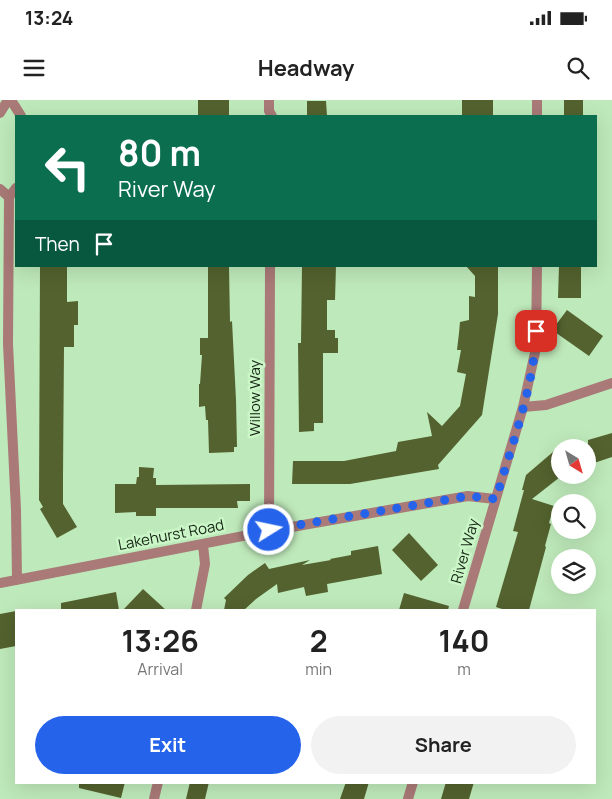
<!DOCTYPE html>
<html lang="en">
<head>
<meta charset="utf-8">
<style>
  :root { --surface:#fff; --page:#f2f2f2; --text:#222; --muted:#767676; --accent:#2563eb }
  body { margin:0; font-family:Manrope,sans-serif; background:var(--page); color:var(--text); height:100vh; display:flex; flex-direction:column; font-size:19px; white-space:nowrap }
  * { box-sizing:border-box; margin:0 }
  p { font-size:16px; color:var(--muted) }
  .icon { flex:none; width:28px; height:28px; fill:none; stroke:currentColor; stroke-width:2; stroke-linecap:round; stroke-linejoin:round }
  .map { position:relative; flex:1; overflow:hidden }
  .drawer { position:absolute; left:15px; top:509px; width:581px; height:175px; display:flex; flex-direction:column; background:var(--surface); border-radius:0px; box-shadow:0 5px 20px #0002 }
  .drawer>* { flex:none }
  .hud { position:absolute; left:15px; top:15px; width:582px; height:152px; border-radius:0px; box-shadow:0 5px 20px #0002; background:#0b6e4f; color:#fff; overflow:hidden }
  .needle { width:32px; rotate:143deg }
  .controls { position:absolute; left:551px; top:339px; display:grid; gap:10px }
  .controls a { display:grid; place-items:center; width:45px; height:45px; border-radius:50%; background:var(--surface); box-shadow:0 5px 20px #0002; font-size:25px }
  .pin { position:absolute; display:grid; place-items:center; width:42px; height:42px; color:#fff; margin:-21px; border-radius:10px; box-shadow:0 2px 8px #0006 }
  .me { position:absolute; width:55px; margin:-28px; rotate:80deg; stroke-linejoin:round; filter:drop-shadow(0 0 4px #0008) }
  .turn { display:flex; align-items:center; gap:18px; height:105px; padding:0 20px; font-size:22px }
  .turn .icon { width:65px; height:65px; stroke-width:2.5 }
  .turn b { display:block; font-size:35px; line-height:42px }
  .then { display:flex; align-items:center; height:48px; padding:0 20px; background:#0003; gap:10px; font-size:19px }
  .eta { display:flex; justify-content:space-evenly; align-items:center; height:85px; text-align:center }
  .eta b { font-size:30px; font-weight:700; line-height:35px }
  .button { display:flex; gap:10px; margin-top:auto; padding:10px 20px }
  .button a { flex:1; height:58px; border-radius:30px; background:var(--accent); color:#fff; font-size:20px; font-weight:700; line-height:58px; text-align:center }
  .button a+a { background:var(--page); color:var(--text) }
  .status { display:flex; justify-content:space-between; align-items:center; height:35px; padding:0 25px; background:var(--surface); direction:ltr }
  .status svg { height:14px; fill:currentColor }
  header { display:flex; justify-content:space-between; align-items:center; height:65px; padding:0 20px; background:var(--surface); font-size:22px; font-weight:700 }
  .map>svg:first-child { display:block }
  .building { fill:#53622e }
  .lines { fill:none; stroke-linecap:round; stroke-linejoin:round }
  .minor { stroke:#a97a77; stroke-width:10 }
  .route { stroke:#2563eb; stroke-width:9; stroke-dasharray:0 16.2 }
  .labels { text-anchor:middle; stroke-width:5; stroke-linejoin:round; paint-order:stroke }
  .street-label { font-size:15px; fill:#172716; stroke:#cbf6c7 }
</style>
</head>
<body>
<div class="status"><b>13:24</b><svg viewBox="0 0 49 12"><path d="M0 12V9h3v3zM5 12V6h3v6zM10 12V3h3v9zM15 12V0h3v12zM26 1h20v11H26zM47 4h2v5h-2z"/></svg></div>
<header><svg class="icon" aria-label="menu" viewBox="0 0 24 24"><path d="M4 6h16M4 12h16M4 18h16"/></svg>Headway<svg class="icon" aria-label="search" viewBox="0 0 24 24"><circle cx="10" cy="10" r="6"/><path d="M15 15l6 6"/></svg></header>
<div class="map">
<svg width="612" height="699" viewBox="0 0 612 699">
  <rect width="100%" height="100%" fill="#bee9ba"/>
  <path class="building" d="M198 0H229V16H198Z
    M462 0H493V16H462Z
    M564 0H583V16H564Z
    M307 1H326L327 16H307Z
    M40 166H67V202L78 201V225H74V247H64L63 375V404L77 427 57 438 40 409 43 407 39 400Z
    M208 166H229L230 222 232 221 236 300 237 347H234V352L209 353 208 320H206L205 306 199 307V284H200L202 255H200V238H208Z
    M302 166H336L335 200H327V230H335V238H338V253H323V323H314V331L299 332 298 243H301Z
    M466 166H498V214L482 315 438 365 439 369 350 384H292L293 361H344L396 351 398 342 432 336 427 312 442 326 460 306 466 274 457 272 461 250H457L459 233 460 222 469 220V196L475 197V176Z
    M559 166H581V198H558Z
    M567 210 603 236 589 256 552 230Z
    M612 333V357L588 365V340Z
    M560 346V377L532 399 554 406 549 423 551 424 545 446 546 447 529 510H505L496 507 518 432 513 431 524 390H522L526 375Z
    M139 367 154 368 153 378H156V385L250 384V401H237L238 408H156V416H136V412L115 413V384H136L137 377H139Z
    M409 433 438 465 421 481 392 450Z
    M378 446 382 474 327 484 328 492 306 496 304 487 278 493 277 484 256 499 244 510H224L226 500 224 498 248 475 265 463 269 469 310 460 302 465 331 460 330 459 351 455V451Z
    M143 489 166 510H123Z
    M116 492 119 510H61V503Z
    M404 493 449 506 448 510H399Z
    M16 511V546L0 549V514Z
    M79 682H125L121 698 79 688Z
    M190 682H209L205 699H186Z
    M346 682H369L364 699H340Z
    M446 682H474L469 699H441Z"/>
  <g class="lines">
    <path class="minor" d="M11 0 21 16
      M269 0V11L272 16
      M537 0V16
      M0 13 8 0
      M16 88 9 97 8 244 16 410 17 480
      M0 89 9 97
      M523 307 546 305 612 283
      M269 431 270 166
      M0 483 269 431 468 396 495 399
      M196 510 205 464 203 445
      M463 510 523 307 536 248 537 166
      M154 699 158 682
      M408 699 413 682"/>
  </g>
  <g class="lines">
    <path class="route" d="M269 430 468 396 496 399C511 347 535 284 536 231"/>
  </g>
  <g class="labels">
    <g class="street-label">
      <text transform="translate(255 298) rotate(-90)" y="5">Willow Way</text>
      <text transform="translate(171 435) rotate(-11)" y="5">Lakehurst Road</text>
      <text transform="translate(465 451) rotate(-74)" y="5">River Way</text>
    </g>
  </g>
</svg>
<div class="controls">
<a><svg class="needle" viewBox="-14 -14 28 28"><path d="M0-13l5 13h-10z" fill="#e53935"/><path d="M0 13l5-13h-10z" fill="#767676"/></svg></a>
<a><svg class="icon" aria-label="search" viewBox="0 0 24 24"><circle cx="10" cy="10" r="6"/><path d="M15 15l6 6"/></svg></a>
<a><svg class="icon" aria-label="layers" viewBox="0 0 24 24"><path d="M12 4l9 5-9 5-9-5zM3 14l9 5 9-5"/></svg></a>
</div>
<div class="pin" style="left:536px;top:231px;background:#d93025"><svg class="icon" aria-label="arrive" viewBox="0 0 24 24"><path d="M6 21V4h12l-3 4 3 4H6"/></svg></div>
<svg class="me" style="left:269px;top:430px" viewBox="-20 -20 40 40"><circle r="17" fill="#2563eb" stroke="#fff" stroke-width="3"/><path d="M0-11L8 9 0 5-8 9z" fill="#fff"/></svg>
<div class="hud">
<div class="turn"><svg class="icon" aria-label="left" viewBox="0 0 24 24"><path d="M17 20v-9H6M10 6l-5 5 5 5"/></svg><div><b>80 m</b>River Way</div></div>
<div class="then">Then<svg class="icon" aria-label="arrive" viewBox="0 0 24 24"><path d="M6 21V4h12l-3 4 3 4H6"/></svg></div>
</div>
<section class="drawer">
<div class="eta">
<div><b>13:26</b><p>Arrival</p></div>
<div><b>2</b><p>min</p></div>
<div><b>140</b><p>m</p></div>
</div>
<div class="button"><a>Exit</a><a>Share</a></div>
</section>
</div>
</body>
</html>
